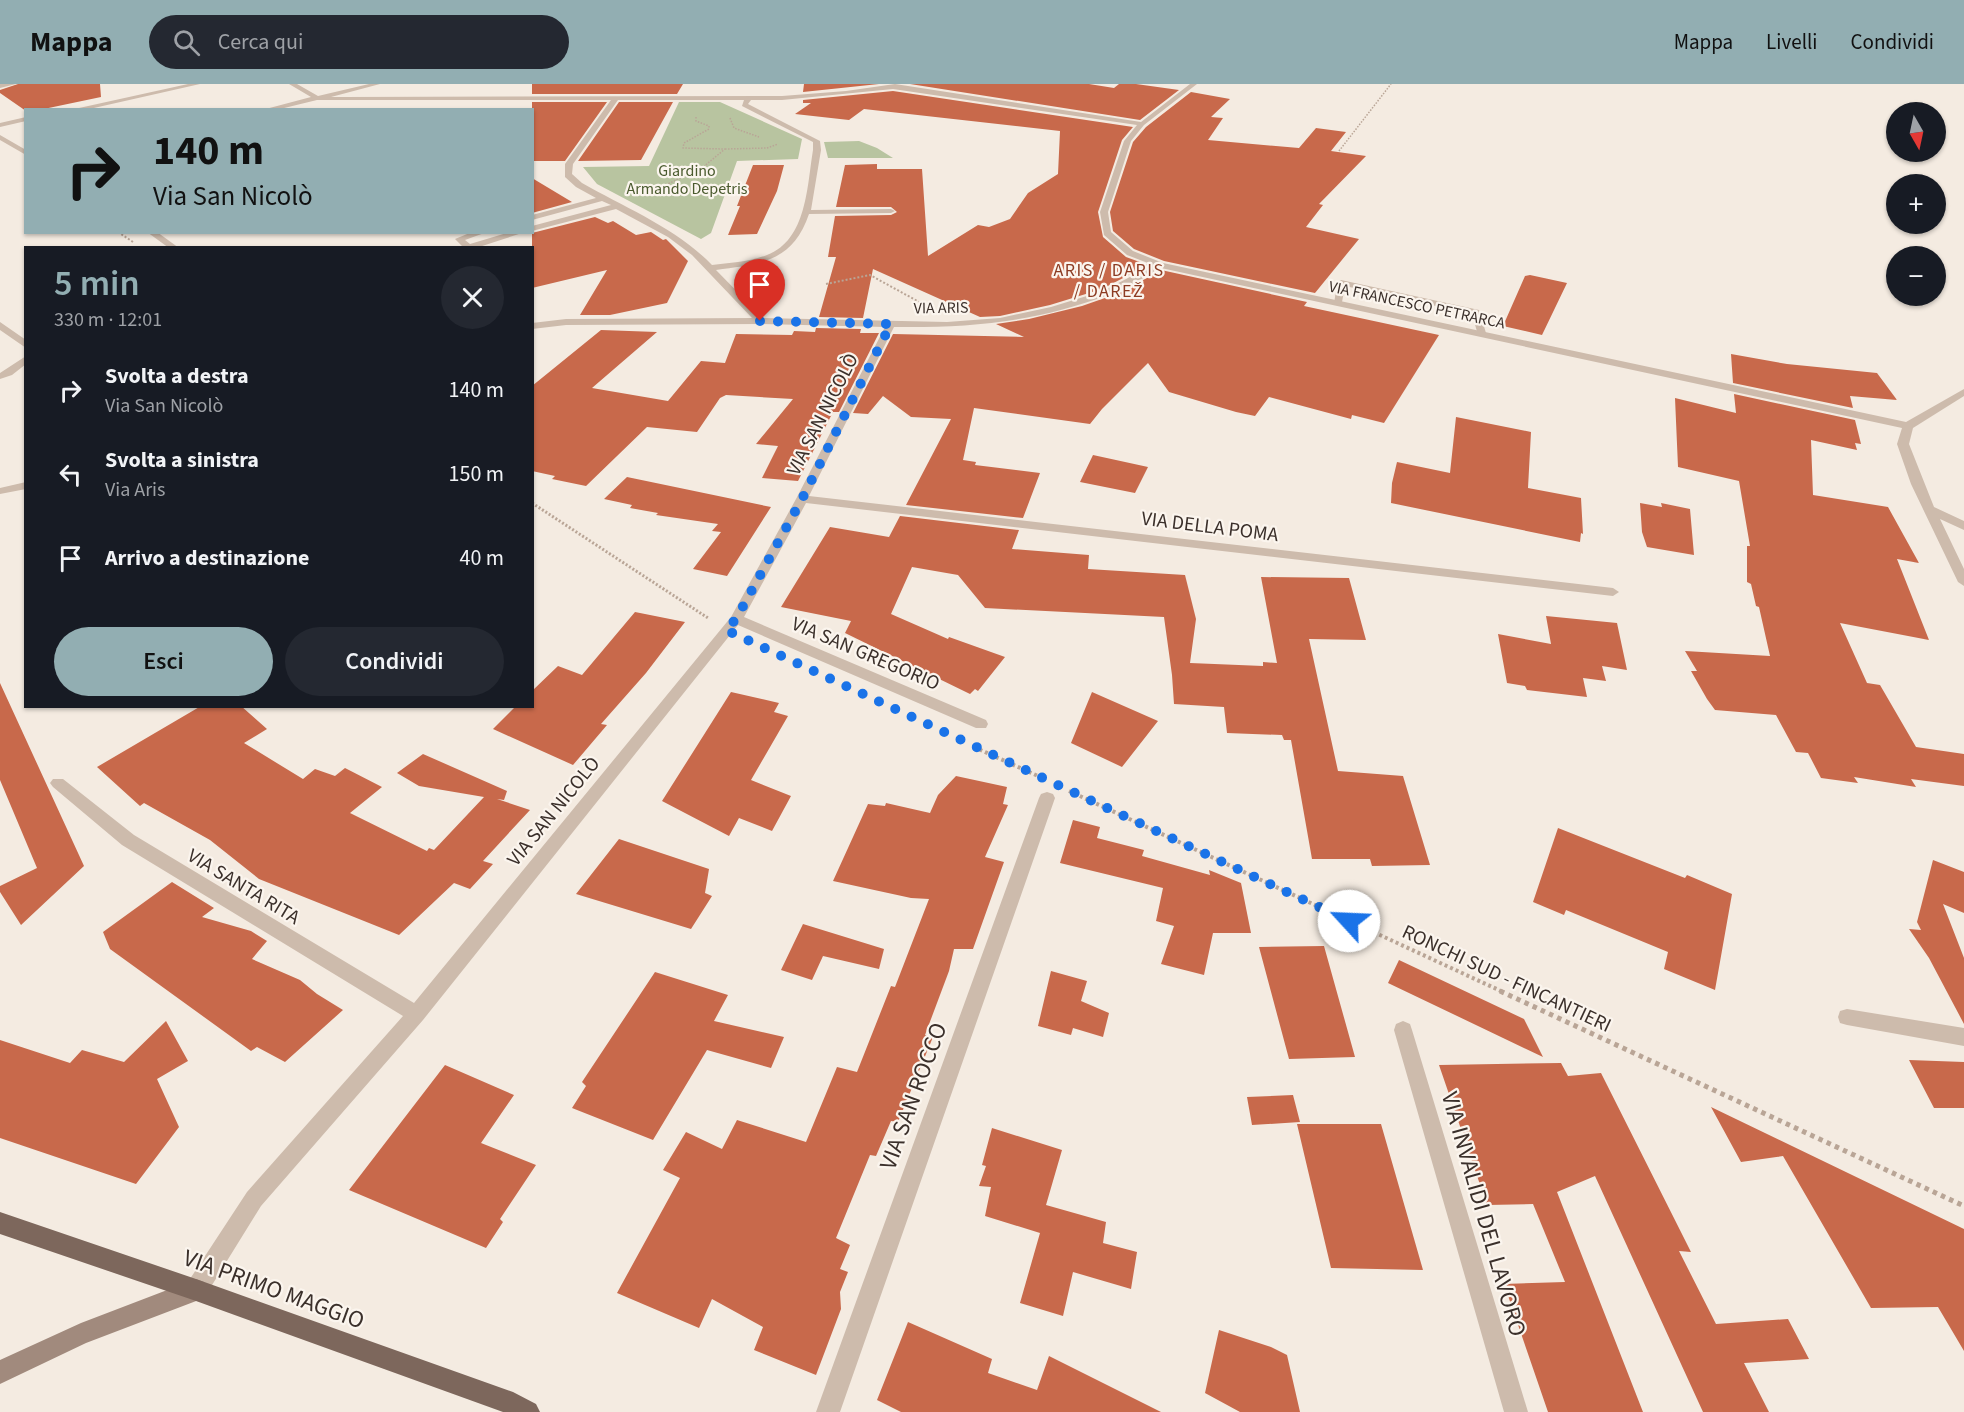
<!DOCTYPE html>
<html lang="it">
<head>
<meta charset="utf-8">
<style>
  :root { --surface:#171b24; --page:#242831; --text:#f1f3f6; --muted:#9ea1a6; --accent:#92aeb2 }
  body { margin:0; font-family:"Source Sans 3",sans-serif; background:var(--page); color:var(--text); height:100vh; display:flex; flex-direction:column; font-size:22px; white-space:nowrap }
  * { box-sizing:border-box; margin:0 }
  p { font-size:20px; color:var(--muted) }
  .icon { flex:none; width:33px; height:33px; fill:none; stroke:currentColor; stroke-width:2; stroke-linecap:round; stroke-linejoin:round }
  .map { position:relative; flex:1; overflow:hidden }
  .sheet { position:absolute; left:24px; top:162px; width:510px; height:462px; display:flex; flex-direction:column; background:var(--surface); border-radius:0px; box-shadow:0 2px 4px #0004 }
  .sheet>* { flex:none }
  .hud { position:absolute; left:24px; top:24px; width:510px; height:126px; border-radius:0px; box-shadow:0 2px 4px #0004; background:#92aeb2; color:#111; overflow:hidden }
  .needle { width:39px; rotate:171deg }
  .buttons { position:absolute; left:1886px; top:18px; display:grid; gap:12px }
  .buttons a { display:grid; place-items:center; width:60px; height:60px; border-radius:50%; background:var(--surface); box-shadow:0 2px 4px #0004; font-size:30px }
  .pin { position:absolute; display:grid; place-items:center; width:51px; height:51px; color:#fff; margin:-62px -26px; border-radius:50% 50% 50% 0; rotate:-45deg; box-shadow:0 0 6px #0007 }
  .pin .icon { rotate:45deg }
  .me { position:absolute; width:66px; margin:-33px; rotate:295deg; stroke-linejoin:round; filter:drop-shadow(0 0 4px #0008) }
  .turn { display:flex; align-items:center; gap:21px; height:126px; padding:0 30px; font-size:27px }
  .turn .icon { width:78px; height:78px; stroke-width:2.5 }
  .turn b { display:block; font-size:42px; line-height:51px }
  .round { display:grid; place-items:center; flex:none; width:63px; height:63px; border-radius:32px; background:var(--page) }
  .summary { display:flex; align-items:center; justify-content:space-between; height:102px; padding:0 30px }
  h1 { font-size:36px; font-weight:600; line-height:45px; color:var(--accent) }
  .button { display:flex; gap:12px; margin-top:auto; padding:12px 30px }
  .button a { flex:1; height:69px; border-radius:36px; background:var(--accent); color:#111; font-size:24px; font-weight:600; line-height:69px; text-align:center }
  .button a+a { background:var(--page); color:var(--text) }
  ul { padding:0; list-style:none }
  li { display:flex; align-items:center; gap:18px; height:84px; padding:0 30px }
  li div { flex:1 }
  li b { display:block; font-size:22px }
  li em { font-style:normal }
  header { display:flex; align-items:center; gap:36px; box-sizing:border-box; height:84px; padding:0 30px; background:var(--accent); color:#111 }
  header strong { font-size:28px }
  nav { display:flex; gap:33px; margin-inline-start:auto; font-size:21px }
  .search { width:420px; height:54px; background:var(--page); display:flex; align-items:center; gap:15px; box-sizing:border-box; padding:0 21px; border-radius:33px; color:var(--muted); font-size:22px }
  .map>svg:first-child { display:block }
  .green { fill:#b8c4a0 }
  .building { fill:#c8694b }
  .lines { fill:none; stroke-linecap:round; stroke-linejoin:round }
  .path-far4 { stroke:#b9a596; stroke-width:1.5; stroke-dasharray:1.5 1.5; stroke-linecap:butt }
  .path-far3 { stroke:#b9a596; stroke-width:2; stroke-dasharray:2 2; stroke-linecap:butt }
  .path-far2 { stroke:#b9a596; stroke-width:3; stroke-dasharray:2 2; stroke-linecap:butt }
  .path-far1 { stroke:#b9a596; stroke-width:4; stroke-dasharray:3 3; stroke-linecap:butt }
  .path { stroke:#b9a596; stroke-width:5; stroke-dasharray:4.5 4.5; stroke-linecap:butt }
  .lane { fill:#cdbbac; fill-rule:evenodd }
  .street { fill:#cdbbac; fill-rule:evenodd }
  .secondary { fill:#a18a7d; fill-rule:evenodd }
  .primary { fill:#7d675c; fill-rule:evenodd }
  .route { stroke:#1a73e8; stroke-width:10; stroke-dasharray:0 18 }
  .labels { text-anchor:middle; stroke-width:4.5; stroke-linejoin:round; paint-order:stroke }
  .far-park-label { font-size:16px; fill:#4a5a2e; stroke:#fbf5ee }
  .far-street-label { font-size:16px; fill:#3b302b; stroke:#fbf5ee }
  .far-neighbourhood-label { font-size:18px; letter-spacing:1.5px; fill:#8c3b22; stroke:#fbf5ee }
  .street-label { font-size:20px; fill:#3b302b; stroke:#fbf5ee }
  .near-street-label { font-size:24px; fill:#3b302b; stroke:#fbf5ee }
</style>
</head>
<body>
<header>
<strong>Mappa</strong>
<div class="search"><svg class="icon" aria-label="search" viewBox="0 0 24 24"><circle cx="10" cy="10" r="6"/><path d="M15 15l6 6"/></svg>Cerca qui</div>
<nav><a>Mappa</a><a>Livelli</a><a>Condividi</a></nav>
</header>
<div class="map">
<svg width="1964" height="1328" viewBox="0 0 1964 1328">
  <rect width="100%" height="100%" fill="#f4ebe1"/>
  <path class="green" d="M679 18H720L802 55 798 75 737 77 711 149 701 155 597 100 583 83 649 82Z
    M859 57 877 64 893 74H828L824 58Z"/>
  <path class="building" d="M18 0H100L101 13 39 26H26V27L0 9V6Z
    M532 0H683L677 10H532Z
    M804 0H879L803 8Z
    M910 0H1089L1114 4 1119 0H1136L1179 6 1140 36Z
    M893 7 1133 43 1122 56 1098 128 1103 153 1126 173 1148 181 1102 205 1050 221 1000 232 980 233 873 185 863 234 819 233 836 173H828L835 132 891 131 897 128 891 123H836L845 81 877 80V85H922L928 172 978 141 989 143 1010 135 1028 109 1058 90 1060 47 864 25 849 36 795 30 811 19H803V16Z
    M1191 8 1230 15 1211 33 1223 34 1208 56 1299 64 1316 44 1346 48 1331 67 1366 72 1319 120 1323 121 1306 143 1359 155 1315 209 1164 177 1134 165 1113 147 1110 128 1133 58 1146 43Z
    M532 18H607L565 77H532Z
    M619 18H673L641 76 578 77Z
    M753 81H784L777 107 757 150 728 151 740 122H737Z
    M532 94 572 118 532 129Z
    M595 133 608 139 613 137 636 151 651 148 663 156 666 155 688 177 667 219 610 231H580L607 186 532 204V149Z
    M1161 186 1307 218 1304 222 1439 251 1384 339 1352 331 1351 335 1269 313 1255 332 1236 328 1169 308 1148 279 1102 325 1090 340 974 324 963 376 976 378 975 381 1040 389 1023 434 906 421 951 335 911 333 883 312 868 330 853 329 893 250 1024 253 996 240 1029 235 1082 222 1122 208Z
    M1530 191 1567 199 1542 251 1503 242 1525 192Z
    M816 244 861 245 860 249H879L839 328H833L798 397 762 394 778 362 756 360 793 315 726 311 720 314 697 348 647 343 586 402 552 395 555 392 532 387V302L601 246 657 248 592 304 668 317 701 277 725 279 736 250 792 251 794 247 815 248Z
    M1731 270 1787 280 1877 289 1897 316 1850 312 1853 324 1733 299Z
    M1734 310 1855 336 1861 360 1855 359 1857 366 1811 356 1813 411 1888 423 1919 479 1897 475 1929 556 1840 539 1867 599 1880 601 1916 663 1964 670V702L1911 695 1916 703 1854 693 1858 699 1821 694 1808 669 1796 668 1776 631 1715 626 1707 615 1691 587H1697L1685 567 1770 572 1759 523 1756 522 1751 500 1747 498V462H1750L1739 397 1678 383 1675 314 1736 329Z
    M1456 333 1531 348 1528 404 1581 414 1583 450 1581 449 1580 458 1391 419 1392 399 1397 378 1450 389Z
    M1093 371 1148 383 1135 409 1080 398Z
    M627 393 771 423 727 492 693 485 721 448 712 447 718 440 656 431 658 429 630 424 632 421 604 415Z
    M1640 419 1662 423 1661 419 1690 425 1694 471 1647 463 1642 448Z
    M900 432 1019 446 1012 465 1089 471 1088 485 1185 491 1196 535 1190 579 1263 582V578L1277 579 1261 493 1349 494 1366 556 1309 555 1338 687 1403 692 1430 781 1372 782 1370 775H1312L1291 656H1284L1282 651 1227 649 1224 623 1174 620 1172 591 1164 533 985 524 958 491 912 483 891 530 948 555 949 553 1005 573 978 607 975 605 970 610 845 549 851 537 781 523 830 443 889 453Z
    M635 528 685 538 646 589 601 640 607 641 573 681 493 645 516 622H532V607L558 582 582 591Z
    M1546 532 1617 539 1627 586 1602 582 1606 597 1583 594 1587 613 1527 606 1525 602 1507 599 1498 550 1551 560Z
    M0 599 84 782 21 841 0 808V802L37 784 0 696Z
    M731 608 779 619 774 628 788 632 751 696 791 712 772 747 739 734 729 752 662 717Z
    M1092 608 1158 637 1122 683 1071 659Z
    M201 622H241L267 645 244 659 303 695 315 685 335 692 345 684 382 703 350 729 427 767 429 764 434 766 484 713 419 702 397 689 423 670 507 707 504 716 497 715 530 726 483 777 493 780 470 805 454 799 399 851 259 795 210 756 144 719 140 722 97 683Z
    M956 692 1007 703 1003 720 1008 721 985 773 1004 778 973 865H954L949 887 925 951 933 953 898 1038 891 1037 876 1072 870 1071 836 1154 850 1161 840 1185 848 1188 840 1208 841 1225 816 1291 754 1266 763 1243 712 1215 699 1244 617 1209 680 1094 663 1086 686 1048 722 1065 737 1036 806 1058 837 983 857 988 891 902 895 903 929 815 911 814 833 797 868 720 885 722 886 719 930 729 938 711Z
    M1073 736 1100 743 1097 754 1144 766 1142 772 1210 791 1209 786 1241 799 1251 849H1213L1204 891 1161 880 1174 842 1156 837 1163 804 1060 779Z
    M1558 744 1685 794 1687 791 1732 810 1715 906 1664 885 1668 868 1566 826 1564 831 1533 818Z
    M619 755 709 785 705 809 712 812 691 845 576 810Z
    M1933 776 1964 788V829L1943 820 1964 874V940L1929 874 1909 845 1921 846 1917 838Z
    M172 798 214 824 202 833 251 847 267 857 252 875 300 896 317 910 343 926 285 978 257 963 251 967 110 865 103 848Z
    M803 840 884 865 879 885 823 872 812 896 781 886Z
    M1324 862 1355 973 1289 975 1259 863Z
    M1399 876 1524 935 1543 973 1388 899Z
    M1051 887 1087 897 1081 917 1109 929 1103 953 1073 944 1071 951 1038 942Z
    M655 888 728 911 714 937 784 953 771 984 707 966 653 1056 572 1024 586 1002 582 998Z
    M166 937 188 977 157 995 179 1043 136 1100 0 1054V956L70 979 82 966 124 978Z
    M1909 976 1964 978V1024H1934Z
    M1561 979 1568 992 1601 989 1691 1168 1679 1167 1716 1240 1788 1235 1809 1275 1744 1279 1769 1328H1703L1595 1092 1557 1108 1643 1328H1548L1504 1200 1565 1198 1533 1120 1487 1121 1439 981Z
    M445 981 514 1011 481 1059 536 1081 500 1135 503 1138 486 1164 349 1106Z
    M1293 1011 1300 1038 1252 1041 1247 1013Z
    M1711 1023 1964 1145V1267L1938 1223 1871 1224 1783 1072 1741 1078Z
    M1297 1040H1381L1423 1186 1331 1184Z
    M992 1044 1062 1066 1046 1121 1106 1138 1103 1159 1137 1168 1131 1205 1073 1188 1063 1232 1020 1219 1040 1149 985 1132 991 1103 979 1102 986 1082 982 1081Z
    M908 1238 992 1275 988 1289 1037 1306 1049 1272 1161 1328H901L877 1316Z
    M1219 1246 1271 1263 1287 1271 1300 1328H1240L1205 1309Z"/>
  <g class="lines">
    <path class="path-far4" d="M730 34 734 44 759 53
      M725 65 767 64 778 60
      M1339 67 1391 0
      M644 111 702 84 725 65 683 64 684 59 709 45V42L696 37V32"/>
    <path class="path-far3" d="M118 148 133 158
      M826 200 870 191 921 219"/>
    <path class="path-far2" d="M532 419 708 534"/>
    <path class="path-far1" d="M974 663 1038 692
      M1069 707 1503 908"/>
    <path class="path" d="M1500 907 1964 1122"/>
    <path class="lane" d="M1341 196 1479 226 1486 249 1478 251 1472 230 1345 202 1342 218 1334 220 1337 199Z
      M1847 925 1964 944V962L1847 941 1840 939 1838 933 1840 927Z"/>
    <path class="street" d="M0 0H16L0 4Z
      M188 0H200L85 26H70Z
      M289 0H297L318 12 369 0H380L331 13H343L782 12 846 7 895 0 1141 38 1190 0H1197L1144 41 1131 57 1108 128 1111 148 1133 167 1163 179 1906 338 1964 305V312L1913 344 1909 360 1934 423 1964 437V446L1940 435 1964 485V502L1958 498 1911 400 1897 360 1902 344 1161 184C1144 193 1126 205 1108 211 1036 238 970 244 894 243L809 412 1613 504 1619 508 1613 512 806 419 744 533 986 636 988 640 986 644H976L738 541 423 936 261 1122 204 1214 196 1217 188 1214 185 1206 188 1198 247 1108 403 932 122 761 53 703 50 699 53 695H63L134 751 414 919 731 533 796 415 885 243 760 240 566 241 532 245V239L566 235 752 234 692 171 668 153 616 125 532 147V142L611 121 602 117 532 136V131L596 114 576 103 565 93V80L611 16H317L276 26H262L311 13ZM893 5 1137 41 1124 57 1100 128 1104 151 1127 171 1153 181 1103 207 1051 223 1000 234 947 238 763 234 716 186C760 180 793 178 809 130L891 129 895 127 891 125 811 126 821 66 820 57 748 20 751 16H782ZM618 16H744L742 22 813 58V66C807 102 807 156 767 171 749 178 730 179 712 181 676 144 626 124 582 99L572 90 573 80Z
      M26 33V37L0 43V39Z
      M0 51 26 66V71L0 56Z
      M147 148H157L179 164H169Z
      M472 148H487L465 156 470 160 510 148H525L476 164H464L455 155Z
      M0 238 26 256V264L0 246Z
      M26 272V280L12 291 0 295V289Z
      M26 398V405L0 410V404Z
      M1047 708 1053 710 1055 714 840 1328H816L1039 714 1041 710Z
      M1403 937 1410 940 1412 946 1528 1328H1504L1394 946 1396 940Z"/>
    <path class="secondary" d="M196 1195 204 1198 207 1206 204 1214 86 1259 0 1300V1276L81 1239Z"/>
    <path class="primary" d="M0 1128 196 1195 513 1308 536 1320 540 1328H503L196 1217 0 1150Z"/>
  </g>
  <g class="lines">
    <path class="route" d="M760 237 891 240 802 415 736 535 726 546 1349 837"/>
  </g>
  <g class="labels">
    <g class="far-park-label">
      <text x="687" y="92">Giardino<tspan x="687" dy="18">Armando Depetris</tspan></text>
    </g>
    <g class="far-street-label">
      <text transform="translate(1417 220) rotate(12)" y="6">VIA FRANCESCO PETRARCA</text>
      <text transform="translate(941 223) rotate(-1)" y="6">VIA ARIS</text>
    </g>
    <g class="far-neighbourhood-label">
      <text x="1109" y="192">ARIS / DARIS<tspan x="1109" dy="21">/ DAREŽ</tspan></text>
    </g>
    <g class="street-label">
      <text transform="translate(822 330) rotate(-63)" y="7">VIA SAN NICOLÒ</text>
      <text transform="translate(1210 442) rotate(7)" y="7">VIA DELLA POMA</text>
      <text transform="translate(866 569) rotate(23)" y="7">VIA SAN GREGORIO</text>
      <text transform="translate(553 727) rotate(-51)" y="7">VIA SAN NICOLÒ</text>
      <text transform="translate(244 802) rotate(31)" y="7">VIA SANTA RITA</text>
      <text transform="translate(1507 894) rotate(25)" y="7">RONCHI SUD - FINCANTIERI</text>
    </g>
    <g class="near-street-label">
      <text transform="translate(913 1012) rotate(-70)" y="8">VIA SAN ROCCO</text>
      <text transform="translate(1484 1130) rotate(74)" y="8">VIA INVALIDI DEL LAVORO</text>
      <text transform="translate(274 1205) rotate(20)" y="8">VIA PRIMO MAGGIO</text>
    </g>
  </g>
</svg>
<div class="buttons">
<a><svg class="needle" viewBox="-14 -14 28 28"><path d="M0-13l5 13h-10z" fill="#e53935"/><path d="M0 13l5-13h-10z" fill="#9ea1a6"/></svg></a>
<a>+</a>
<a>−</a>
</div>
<div class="pin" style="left:760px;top:237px;background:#d93025"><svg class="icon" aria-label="arrive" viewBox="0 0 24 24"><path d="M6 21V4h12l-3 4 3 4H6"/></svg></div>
<svg class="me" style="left:1349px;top:837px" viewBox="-20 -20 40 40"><circle r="19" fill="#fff"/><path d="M0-13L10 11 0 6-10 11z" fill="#1a73e8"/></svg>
<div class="hud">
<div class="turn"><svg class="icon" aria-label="right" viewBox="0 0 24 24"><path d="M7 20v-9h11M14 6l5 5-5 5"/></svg><div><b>140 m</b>Via San Nicolò</div></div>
</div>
<section class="sheet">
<div class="summary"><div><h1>5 min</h1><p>330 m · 12:01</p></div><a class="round"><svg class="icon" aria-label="close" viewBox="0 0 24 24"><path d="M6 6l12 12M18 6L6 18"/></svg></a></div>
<ul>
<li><svg class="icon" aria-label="right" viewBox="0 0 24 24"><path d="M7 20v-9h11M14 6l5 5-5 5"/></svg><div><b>Svolta a destra</b><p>Via San Nicolò</p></div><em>140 m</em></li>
<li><svg class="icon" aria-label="left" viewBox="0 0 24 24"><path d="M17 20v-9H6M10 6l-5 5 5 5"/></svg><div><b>Svolta a sinistra</b><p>Via Aris</p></div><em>150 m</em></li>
<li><svg class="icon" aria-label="arrive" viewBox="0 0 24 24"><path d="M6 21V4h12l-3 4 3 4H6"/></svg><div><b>Arrivo a destinazione</b></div><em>40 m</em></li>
</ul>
<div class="button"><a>Esci</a><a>Condividi</a></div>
</section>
</div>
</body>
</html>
